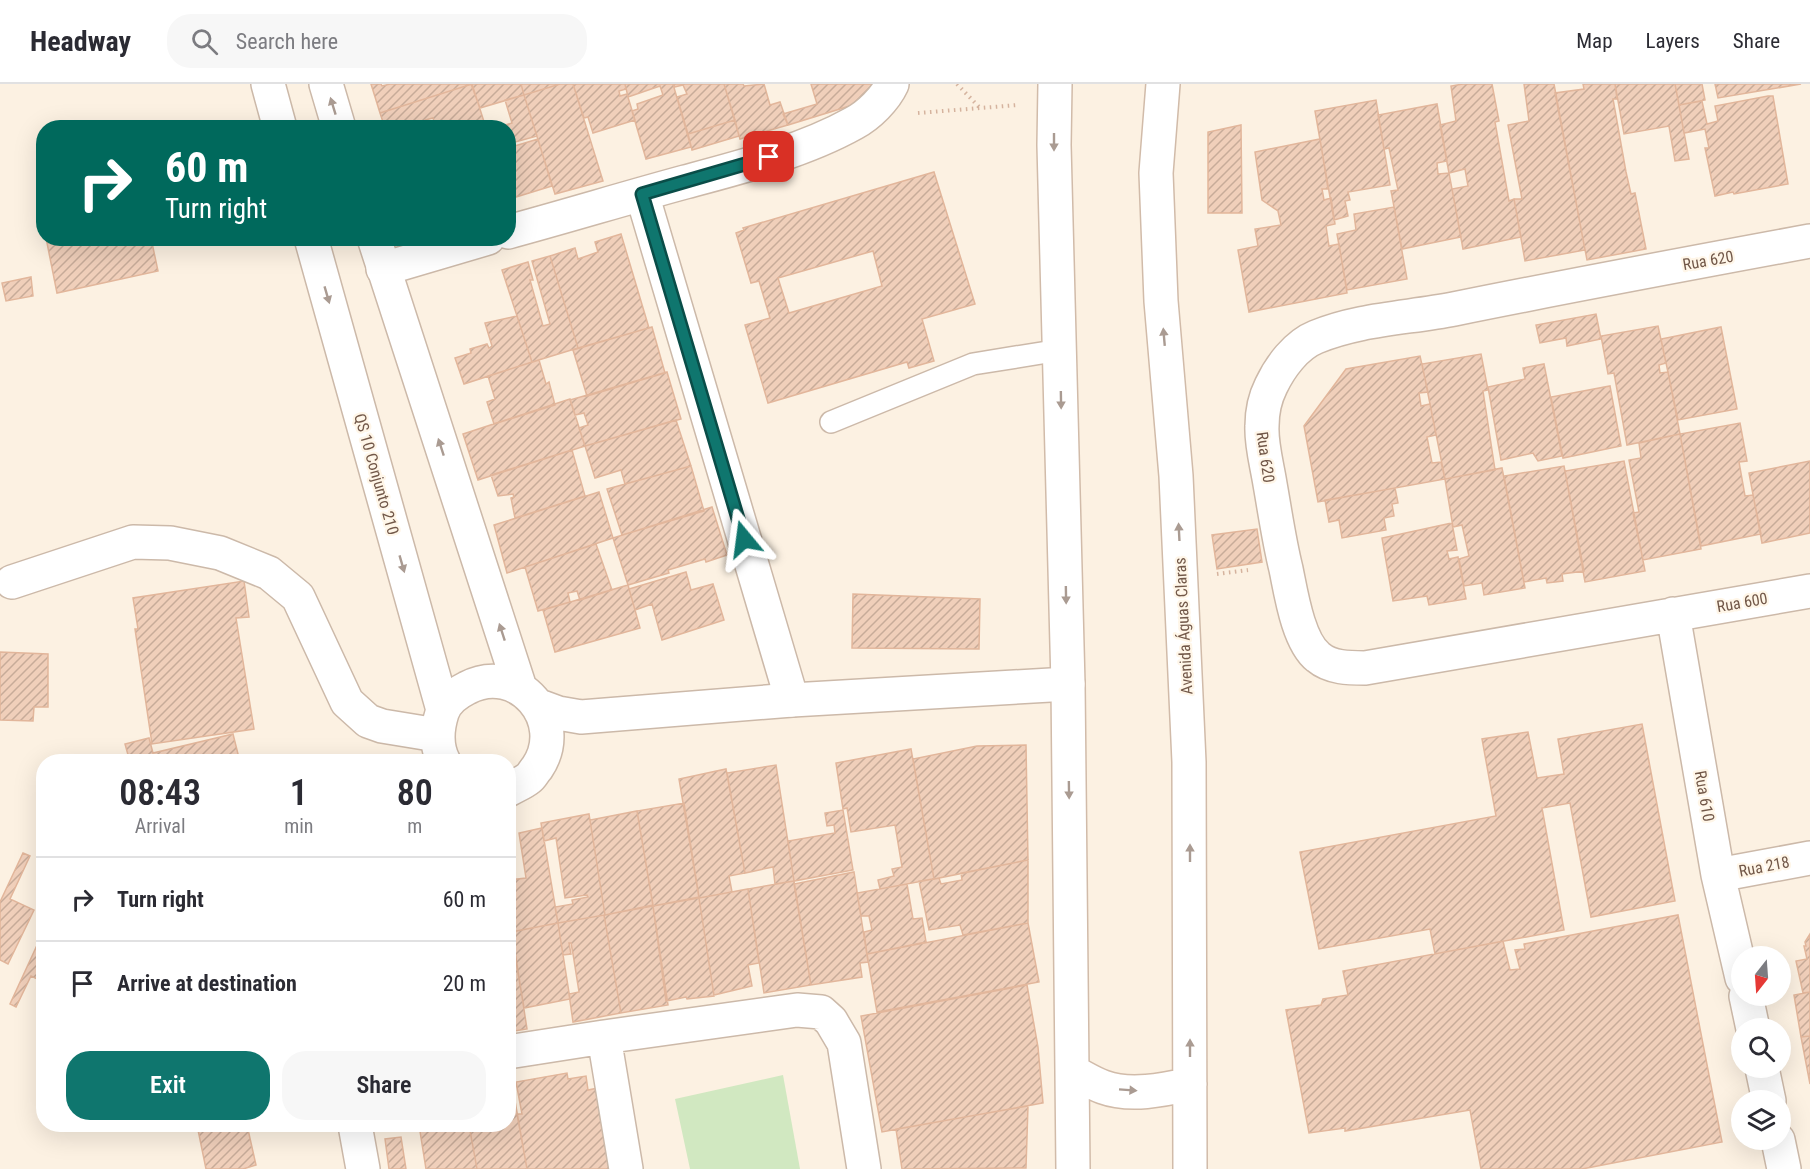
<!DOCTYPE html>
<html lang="en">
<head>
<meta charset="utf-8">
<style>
  :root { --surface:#fff; --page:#f7f7f7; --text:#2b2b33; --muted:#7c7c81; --line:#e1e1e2; --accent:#0f766e }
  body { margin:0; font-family:"Roboto Condensed",sans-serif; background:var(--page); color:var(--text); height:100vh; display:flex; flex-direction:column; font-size:22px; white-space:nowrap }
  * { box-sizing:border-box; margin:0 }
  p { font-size:20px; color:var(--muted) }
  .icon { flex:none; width:33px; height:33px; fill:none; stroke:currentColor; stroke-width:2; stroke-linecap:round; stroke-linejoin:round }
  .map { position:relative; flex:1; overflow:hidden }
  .sheet { position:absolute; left:36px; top:670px; width:480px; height:378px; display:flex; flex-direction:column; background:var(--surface); border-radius:24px; box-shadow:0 6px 24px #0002 }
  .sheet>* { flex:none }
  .hud { position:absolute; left:36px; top:36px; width:480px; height:126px; border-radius:24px; box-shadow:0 6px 24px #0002; background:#00695c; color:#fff; overflow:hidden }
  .needle { width:39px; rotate:197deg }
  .tools { position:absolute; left:1731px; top:862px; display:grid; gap:12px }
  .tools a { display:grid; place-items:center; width:60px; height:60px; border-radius:50%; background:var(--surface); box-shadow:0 6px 24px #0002; font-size:30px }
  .pin { position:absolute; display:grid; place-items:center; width:51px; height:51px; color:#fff; margin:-26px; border-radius:12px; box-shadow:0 3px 9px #0006 }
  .me { position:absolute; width:66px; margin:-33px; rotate:344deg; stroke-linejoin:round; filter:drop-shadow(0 0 4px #0008) }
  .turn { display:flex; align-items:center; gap:21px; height:126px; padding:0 30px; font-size:27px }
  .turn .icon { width:78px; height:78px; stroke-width:2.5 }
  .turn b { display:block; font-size:42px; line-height:51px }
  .eta { display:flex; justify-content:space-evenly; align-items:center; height:102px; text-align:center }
  .eta b { font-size:36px; font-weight:600; line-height:42px }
  .primary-button { display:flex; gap:12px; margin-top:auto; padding:12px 30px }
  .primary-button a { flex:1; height:69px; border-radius:24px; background:var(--accent); color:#fff; font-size:24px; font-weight:600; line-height:69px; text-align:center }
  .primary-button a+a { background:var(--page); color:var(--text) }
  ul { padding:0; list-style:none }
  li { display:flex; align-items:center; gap:18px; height:84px; padding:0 30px; border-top:2px solid var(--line) }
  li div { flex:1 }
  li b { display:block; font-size:22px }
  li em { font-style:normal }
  header { display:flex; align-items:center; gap:36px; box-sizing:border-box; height:84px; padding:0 30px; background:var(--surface); border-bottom:2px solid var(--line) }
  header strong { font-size:28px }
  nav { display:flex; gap:33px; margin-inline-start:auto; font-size:21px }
  .search { width:420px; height:54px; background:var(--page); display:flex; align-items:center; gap:15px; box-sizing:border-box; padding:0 21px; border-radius:24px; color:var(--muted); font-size:22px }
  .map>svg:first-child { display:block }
  .garden { fill:#d1e8c1 }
  .building { fill:url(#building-hatch); stroke:#e2b69b; stroke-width:1.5; fill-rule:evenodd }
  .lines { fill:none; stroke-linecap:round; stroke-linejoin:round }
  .service-casing { stroke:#ccb9a9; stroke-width:24 }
  .minor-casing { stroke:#ccb9a9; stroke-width:36 }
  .tertiary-casing { stroke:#ccb9a9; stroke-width:36 }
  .secondary-casing { stroke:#d1bba9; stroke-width:36 }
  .path { stroke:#d5b39e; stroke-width:4; stroke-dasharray:1.5 4.5; stroke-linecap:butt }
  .service { stroke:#fff; stroke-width:21 }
  .minor { stroke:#fff; stroke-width:33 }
  .tertiary { stroke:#fff; stroke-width:33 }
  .secondary { stroke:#fff; stroke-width:33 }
  .oneway { fill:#aa9b92 }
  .route-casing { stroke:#0a4d48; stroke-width:15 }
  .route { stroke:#0f766e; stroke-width:10 }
  .labels { text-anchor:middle; stroke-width:4.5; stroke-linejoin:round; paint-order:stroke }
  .street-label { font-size:16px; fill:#725849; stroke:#fff6e8 }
</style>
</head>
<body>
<header>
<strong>Headway</strong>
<div class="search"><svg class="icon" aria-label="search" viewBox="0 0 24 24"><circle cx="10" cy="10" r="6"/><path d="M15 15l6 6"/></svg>Search here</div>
<nav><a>Map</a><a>Layers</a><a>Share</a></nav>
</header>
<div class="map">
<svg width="1810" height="1085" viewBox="0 0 1810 1085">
  <defs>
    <pattern id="building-hatch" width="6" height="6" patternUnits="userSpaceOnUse" patternTransform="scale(1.5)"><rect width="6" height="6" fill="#f0cfba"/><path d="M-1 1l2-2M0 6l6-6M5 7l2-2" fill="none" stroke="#c7ab99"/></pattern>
  </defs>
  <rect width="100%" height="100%" fill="#fcf1e2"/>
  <path class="garden" d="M783 991 800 1085H690L675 1015Z"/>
  <path class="building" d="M371 0H381L382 2 390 0H472L380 29Z
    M471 0H521L524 11 480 24Z
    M472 0 486 44H436L433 34 425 36 427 44H385L380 29Z
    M521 0H560L524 11Z
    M560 0H573L603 97 555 110 524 11Z
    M573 0H625L626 5 619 7 620 12 627 10 635 36 593 49 588 33 584 34Z
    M625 0H673L691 63 646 75 632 27 638 25 637 20 663 11 660 2 628 13Z
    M673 0H724L735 36 688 50 677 13 687 10 683 1 675 3Z
    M724 0H743L744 2 764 0 770 21 780 18 788 41 740 55Z
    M811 0H875L856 20 788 41 783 30 817 20Z
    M1463 0H1492L1499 37 1495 38 1509 117 1514 115 1521 153 1463 165 1452 105 1468 102 1465 85 1449 89 1440 41 1456 37 1451 2Z
    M1524 0H1554L1585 166 1525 177 1514 115H1522L1508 41 1529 37Z
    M1583 0H1615L1617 15H1613L1626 88 1631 110 1635 109 1646 165 1587 176 1555 9 1584 5Z
    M1615 0H1675L1689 75 1675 77 1669 42 1624 50Z
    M1675 0H1702L1705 16 1679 21Z
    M1715 0H1801L1718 14Z
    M524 11 537 52 508 60V44L499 43 512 39 505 16Z
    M1768 12H1773L1788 100 1734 110 1733 108 1715 112 1705 64H1709L1705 45 1684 49 1679 21 1702 17 1707 40 1718 37 1715 22Z
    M1376 16 1390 101 1348 108 1350 116 1345 117 1348 132 1334 136 1315 27Z
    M1437 20 1447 77 1437 79 1438 90 1449 89 1461 153 1402 165 1391 107 1398 106 1389 64 1384 65 1378 31Z
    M735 36 739 52 692 66 688 50Z
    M1241 41 1242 129H1208V48Z
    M538 55 552 102 516 113 508 90V64Z
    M1320 55 1328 105H1322L1324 116 1331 114 1335 140 1326 142 1329 162 1339 160 1347 209 1249 228 1238 166 1258 162 1255 145 1281 141 1278 127 1262 116 1255 68Z
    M934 88 975 220 922 235 934 277 909 284 907 278 768 319 745 241 770 234 759 197 751 199 736 149 744 146 743 144ZM873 167 882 202 789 229 778 194Z
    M1394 123 1407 195 1347 206 1337 150 1356 146 1354 130Z
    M621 150 649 244 578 264 550 172 575 164 578 175 598 168 595 158Z
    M46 154H151L158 187 57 209Z
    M550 172 578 264 532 278 502 186 528 178 533 196H530L543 242 550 240 532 177Z
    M31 193 33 212 6 217 2 199Z
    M1596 230 1601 255 1567 262 1566 254 1540 259 1536 241Z
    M517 232 532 278 464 300 455 274 471 269 470 265 487 260 489 264 492 262 485 239Z
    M1658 242 1666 279 1659 281 1660 289 1668 288 1680 350 1627 361 1614 289 1608 290 1601 252Z
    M652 243 665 289 587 312 573 266Z
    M1721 243 1737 325 1678 336 1661 255Z
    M1481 270 1488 306 1483 307 1495 386 1445 395 1422 280Z
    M1420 272 1428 308 1419 309 1421 322 1430 320 1436 351 1427 353 1432 379 1441 378 1445 395 1318 418 1304 342 1346 285Z
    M539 276 546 300 549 298 555 321 494 340 487 318 495 315 488 292Z
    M1544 280 1562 372 1538 377 1533 369 1501 376 1488 303 1525 295 1523 284Z
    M667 288 681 335 585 362 579 344 588 341 584 329 575 331 570 316Z
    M1610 302 1621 362 1563 374 1551 313Z
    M570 315 585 362 478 396 463 350Z
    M676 336 691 382 625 400 621 386 595 394 585 362Z
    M1740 339 1747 377 1739 378 1745 412 1753 411 1761 450 1701 462 1680 350Z
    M1680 350 1701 465 1643 476 1633 429 1639 428 1629 376 1641 374 1639 359Z
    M572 366 585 412 515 434 511 414 514 413 513 410 498 412 491 391Z
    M1624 377 1645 487 1585 498 1565 387Z
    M1810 377V449L1762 459 1749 389Z
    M691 382 704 427 622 451 607 405Z
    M1564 382 1584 487 1562 490 1563 497 1547 499 1546 494 1524 498 1504 392Z
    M1502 384 1525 504 1484 511 1482 499 1464 502 1459 475 1469 472 1462 441 1453 443 1445 395Z
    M1395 404 1398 419 1392 420 1394 432 1384 434 1386 446 1342 454 1339 436 1329 438 1325 416Z
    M599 408 613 454 507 489 494 441Z
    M712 423 727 471 706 478 705 475 668 486 669 489 628 501 613 454Z
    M1452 439 1457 466 1447 467 1449 475 1458 473 1466 515 1429 521 1427 512 1393 517 1382 454Z
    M1257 445 1262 478 1217 485 1212 451Z
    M596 460 612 506 580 516 577 507 568 509 570 518 538 527 525 483Z
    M686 488 691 506 713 500 724 536 662 556 652 520 635 526 629 505Z
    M244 497 249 533 236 534 254 645 152 660 135 545H138L133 514Z
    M628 501 640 544 555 568 543 526Z
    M853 510 980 515 979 565 852 564Z
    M0 568 48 570V623H34L33 637 0 636Z
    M1642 640 1675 817 1591 833 1570 719 1542 724 1564 846 1435 870 1430 845 1319 865 1300 768 1496 732 1482 655 1528 648 1537 694 1564 690 1558 655Z
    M233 650 240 678H130L125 660 149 654 153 669Z
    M1026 661 1028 776 934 795 913 675 977 662Z
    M911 665 934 795 880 805 878 796 894 792 892 785 902 783 895 741 851 748 847 724 843 725 836 679Z
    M776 681 794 797 775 800 773 783 745 789 727 689Z
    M726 685 745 789 729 792 732 808 699 814 679 695Z
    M684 719 699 813 653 822 637 727Z
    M843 726 853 786 794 797 788 757 835 749 834 741 827 742 825 729Z
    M637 727 653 821 605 831 590 736Z
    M589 730 605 831 558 839 555 823 573 820 572 816 588 813 587 811 565 814 556 754 544 757 541 739Z
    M542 744 558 839 511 848 508 832V796L526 794 519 749Z
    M23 769 30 772 10 815 34 826 8 880 0 876V818Z
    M1028 776V839L963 851 960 841 929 846 919 797 939 794 941 800 962 796 961 789Z
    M854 788 868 878 860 879 862 893 811 901 794 800Z
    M794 797 811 901 764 909 748 805Z
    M907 800 913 835 922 834 926 858 867 870 864 848 872 846 869 832H861L857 809Z
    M748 805 759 879 748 881 752 902 714 911 699 814Z
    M699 814 714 912 687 915 686 913 666 917 653 822Z
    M653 822 668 921 621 929 604 831Z
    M604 831 621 929 573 938 569 910 579 908 573 870 571 859H569L571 870 563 871 558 839Z
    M1678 831 1722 1058 1582 1085H1481L1470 1026 1345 1047V1044L1309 1049 1286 926 1321 921 1323 915 1348 911 1343 887 1503 857 1510 886 1520 885 1515 866 1525 865 1524 860Z
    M558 839 570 915 524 924 511 848Z
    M1028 839 1039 898 877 928 867 870Z
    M44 846V898L31 892 16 923 10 920Z
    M508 848H512L527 945 508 948Z
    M1810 850V908L1803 909 1796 877 1807 875 1804 862H1806L1805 858Z
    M1027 901 1038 963 1043 1019 882 1048 861 932Z
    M1810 908V952L1801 953 1794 911Z
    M1810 952V1000L1801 953Z
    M567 989 568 995 586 992 588 1006 598 1004 609 1085H527L517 1030H522L516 998Z
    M512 1000 527 1085H477L469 1041H508V1001Z
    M1028 1022 1026 1084 902 1085 896 1045Z
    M197 1041H247L256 1081 243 1085H206Z
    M419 1041H469L477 1085H426Z
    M401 1053 406 1085H389L385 1055Z"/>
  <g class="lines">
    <defs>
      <path id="service" d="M831 338 973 280 1060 266"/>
      <path id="minor" d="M642 110 792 616
        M508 148C567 132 626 114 685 98 741 83 804 67 854 39 869 31 885 15 892 0
        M1810 157C1691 179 1572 201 1454 225 1408 234 1359 235 1316 253 1296 261 1280 283 1271 302 1265 314 1262 329 1262 342 1261 360 1267 381 1270 400 1275 428 1279 457 1286 485 1291 509 1298 557 1318 573 1331 584 1349 584 1365 584L1810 507
        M383 185 488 154
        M12 498 133 458 170 459 220 469 269 489 298 513 347 618 368 637 382 642 437 651
        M1673 530 1718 791 1742 894
        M1718 791 1810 774
        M1746 912 1753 945
        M604 953 797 926 821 928 831 937 844 959 864 1085
        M508 968 604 953 626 1085
        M1762 984 1769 1017
        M355 1041 363 1085
        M1778 1056 1784 1085"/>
      <path id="tertiary" d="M268 0 280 44
        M326 0 339 44
        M311 154 443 626
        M374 154 520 604
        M539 622 558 629 581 633 792 616 1068 600
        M444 678C436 663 437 645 442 629 446 617 457 609 467 604 518 577 569 637 537 684 534 687 532 692 529 694 523 699 515 702 508 706"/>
      <path id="secondary" d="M1055 0 1054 61 1068 600 1073 1085
        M1163 0 1156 89 1161 217 1176 392 1189 678 1190 1085
        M1073 988C1083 993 1092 999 1103 1003 1130 1013 1163 1006 1190 1000"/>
    </defs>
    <use href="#service" class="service-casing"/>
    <use href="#minor" class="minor-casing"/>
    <use href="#tertiary" class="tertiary-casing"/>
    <use href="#secondary" class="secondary-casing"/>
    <path class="path" d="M957 0 980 24
      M918 29 1018 21
      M1217 490 1248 486"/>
    <use href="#service" class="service"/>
    <use href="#minor" class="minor"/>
    <use href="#tertiary" class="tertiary"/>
    <use href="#secondary" class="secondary"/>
  </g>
  <defs><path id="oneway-solid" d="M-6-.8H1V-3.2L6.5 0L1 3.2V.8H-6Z" transform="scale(1.5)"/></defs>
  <g class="oneway">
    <use href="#oneway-solid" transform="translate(333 22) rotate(-107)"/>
    <use href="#oneway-solid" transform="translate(1054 58) rotate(90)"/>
    <use href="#oneway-solid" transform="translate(327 211) rotate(74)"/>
    <use href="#oneway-solid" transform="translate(1164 253) rotate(-95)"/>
    <use href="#oneway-solid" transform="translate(1061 316) rotate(89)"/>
    <use href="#oneway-solid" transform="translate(441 363) rotate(-108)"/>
    <use href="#oneway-solid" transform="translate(1179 448) rotate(-93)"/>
    <use href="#oneway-solid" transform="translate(402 480) rotate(74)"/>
    <use href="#oneway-solid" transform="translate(1066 511) rotate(89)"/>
    <use href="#oneway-solid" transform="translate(502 548) rotate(-108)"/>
    <use href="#oneway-solid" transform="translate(1069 706) rotate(89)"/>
    <use href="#oneway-solid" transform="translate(1190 769) rotate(-90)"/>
    <use href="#oneway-solid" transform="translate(1190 964) rotate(-90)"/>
    <use href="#oneway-solid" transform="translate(1128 1006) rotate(4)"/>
  </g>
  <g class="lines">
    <defs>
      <path id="route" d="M744 455 642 110 769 73"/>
    </defs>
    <use href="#route" class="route-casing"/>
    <use href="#route" class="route"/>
  </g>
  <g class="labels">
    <g class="street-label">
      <text transform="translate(1708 176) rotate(-10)" y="6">Rua 620</text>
      <text transform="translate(1266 373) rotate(82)" y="6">Rua 620</text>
      <text transform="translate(377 390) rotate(74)" y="6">QS 10 Conjunto 210</text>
      <text transform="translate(1742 518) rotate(-10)" y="6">Rua 600</text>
      <text transform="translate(1183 542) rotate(-93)" y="6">Avenida Águas Claras</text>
      <text transform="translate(1705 712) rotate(80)" y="6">Rua 610</text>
      <text transform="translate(1764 782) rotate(-11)" y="6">Rua 218</text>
    </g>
  </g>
</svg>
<div class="tools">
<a><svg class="needle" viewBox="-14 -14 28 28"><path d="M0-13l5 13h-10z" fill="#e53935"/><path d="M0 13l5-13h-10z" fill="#7c7c81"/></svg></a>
<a><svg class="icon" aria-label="search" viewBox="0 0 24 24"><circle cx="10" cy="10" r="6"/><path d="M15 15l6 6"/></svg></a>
<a><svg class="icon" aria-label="layers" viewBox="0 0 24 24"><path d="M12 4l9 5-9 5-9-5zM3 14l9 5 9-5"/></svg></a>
</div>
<div class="pin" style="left:769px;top:73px;background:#d93025"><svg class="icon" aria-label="arrive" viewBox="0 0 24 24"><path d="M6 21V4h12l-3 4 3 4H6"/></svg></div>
<svg class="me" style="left:744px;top:455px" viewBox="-20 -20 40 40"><path d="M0-17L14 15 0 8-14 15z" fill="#0f766e" stroke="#fff" stroke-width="4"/></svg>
<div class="hud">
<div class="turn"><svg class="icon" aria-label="right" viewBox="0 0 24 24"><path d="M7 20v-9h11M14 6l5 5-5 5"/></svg><div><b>60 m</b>Turn right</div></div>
</div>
<section class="sheet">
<div class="eta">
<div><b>08:43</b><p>Arrival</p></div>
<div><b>1</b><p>min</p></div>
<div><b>80</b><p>m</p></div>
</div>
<ul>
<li><svg class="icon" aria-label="right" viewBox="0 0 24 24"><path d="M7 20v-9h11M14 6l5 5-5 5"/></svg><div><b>Turn right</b></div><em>60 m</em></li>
<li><svg class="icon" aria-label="arrive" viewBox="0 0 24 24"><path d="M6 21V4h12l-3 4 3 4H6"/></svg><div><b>Arrive at destination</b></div><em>20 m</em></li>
</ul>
<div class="primary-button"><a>Exit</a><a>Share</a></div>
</section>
</div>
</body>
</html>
